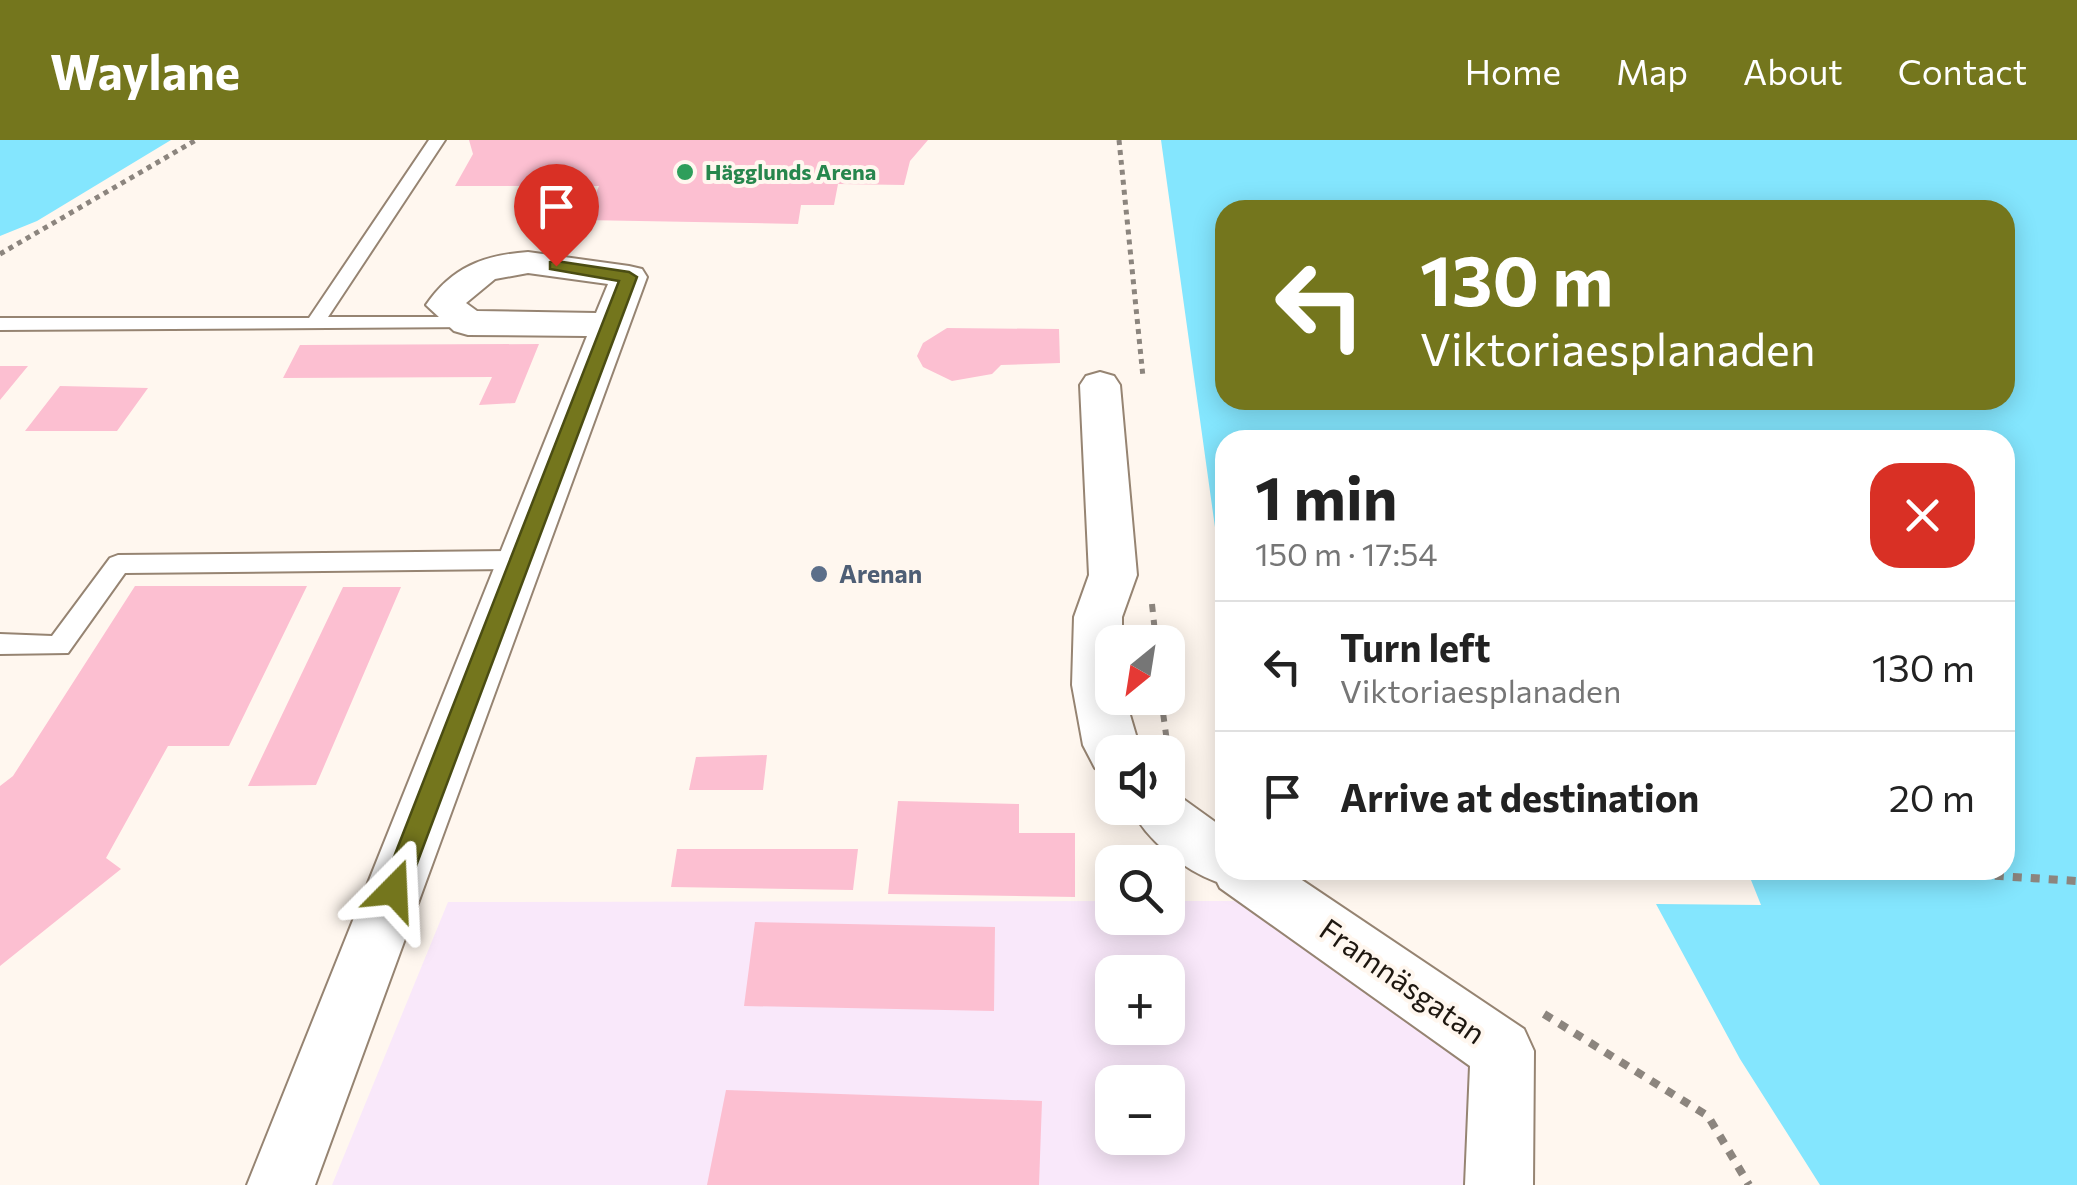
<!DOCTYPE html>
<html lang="en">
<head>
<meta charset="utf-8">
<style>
  :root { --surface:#fff; --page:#f6f6f6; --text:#222; --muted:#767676; --line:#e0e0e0; --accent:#74761d }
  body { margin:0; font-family:Commissioner,sans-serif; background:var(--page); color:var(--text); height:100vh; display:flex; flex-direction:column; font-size:38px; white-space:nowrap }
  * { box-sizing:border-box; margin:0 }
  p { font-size:32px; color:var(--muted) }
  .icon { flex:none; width:55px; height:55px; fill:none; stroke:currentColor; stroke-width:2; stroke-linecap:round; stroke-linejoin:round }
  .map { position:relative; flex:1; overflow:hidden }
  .sheet { position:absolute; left:1215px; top:290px; width:800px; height:450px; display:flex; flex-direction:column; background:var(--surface); border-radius:30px; box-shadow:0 5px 25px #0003 }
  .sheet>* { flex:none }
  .guide { position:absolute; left:1215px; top:60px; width:800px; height:210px; border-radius:30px; box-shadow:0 5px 25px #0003; background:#74761d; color:#fff; overflow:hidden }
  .needle { width:65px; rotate:210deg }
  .fabs { position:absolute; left:1095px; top:485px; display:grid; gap:20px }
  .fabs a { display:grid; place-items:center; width:90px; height:90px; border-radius:20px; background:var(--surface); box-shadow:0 5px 25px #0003; font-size:50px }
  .pin { position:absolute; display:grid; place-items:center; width:85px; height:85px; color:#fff; margin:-102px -42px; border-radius:50% 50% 50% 0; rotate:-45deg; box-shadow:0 0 10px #0007 }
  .pin .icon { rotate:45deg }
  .me { position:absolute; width:110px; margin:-55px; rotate:21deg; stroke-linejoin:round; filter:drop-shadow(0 0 8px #0008) }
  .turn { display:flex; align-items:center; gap:35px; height:210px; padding:0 40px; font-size:45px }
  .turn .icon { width:130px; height:130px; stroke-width:2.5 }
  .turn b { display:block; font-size:70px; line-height:85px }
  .round { display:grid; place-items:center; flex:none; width:105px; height:105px; border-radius:30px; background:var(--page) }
  .overview { display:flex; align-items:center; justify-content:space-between; height:170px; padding:0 40px }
  h1 { font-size:60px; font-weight:700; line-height:75px }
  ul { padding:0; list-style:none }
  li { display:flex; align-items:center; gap:30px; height:130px; padding:0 40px; border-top:2px solid var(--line) }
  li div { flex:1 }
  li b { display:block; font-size:38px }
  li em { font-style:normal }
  header { display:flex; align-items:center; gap:60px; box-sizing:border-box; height:140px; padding:0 50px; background:var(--accent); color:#fff }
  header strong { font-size:48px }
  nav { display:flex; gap:55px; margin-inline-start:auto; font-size:35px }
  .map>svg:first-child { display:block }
  .commercial { fill:#f9e8fa; fill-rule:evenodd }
  .water { fill:#84e6fe; fill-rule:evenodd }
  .building { fill:#fcbfd1 }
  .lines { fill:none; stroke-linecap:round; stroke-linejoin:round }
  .lane-casing { stroke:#968472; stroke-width:4 }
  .street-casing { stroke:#968472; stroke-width:4 }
  .path-far2 { stroke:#8c857e; stroke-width:5; stroke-dasharray:5 5; stroke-linecap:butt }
  .path-far1 { stroke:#8c857e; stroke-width:6; stroke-dasharray:8 8; stroke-linecap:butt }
  .path { stroke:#8c857e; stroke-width:8; stroke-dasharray:9 9; stroke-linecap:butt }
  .lane { fill:#fff; fill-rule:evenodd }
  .street { fill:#fff; fill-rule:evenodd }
  .route { fill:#74761d; stroke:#4b4d13; stroke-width:2.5 }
  .leisure-dot { fill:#2e9e5b; stroke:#fff7ef; stroke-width:4 }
  .service-dot { fill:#5c6f8a; stroke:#fff7ef; stroke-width:4 }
  .labels { text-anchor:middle; stroke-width:8; stroke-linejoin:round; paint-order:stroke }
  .far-leisure-label { font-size:22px; font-weight:bold; fill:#27864d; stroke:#fff7ef; text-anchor:start }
  .service-label { font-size:25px; font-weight:bold; fill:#4e5e75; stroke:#fff7ef; text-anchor:start }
  .near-street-label { font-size:30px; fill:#1e1710; stroke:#fff7ef }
</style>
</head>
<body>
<header>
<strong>Waylane</strong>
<nav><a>Home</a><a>Map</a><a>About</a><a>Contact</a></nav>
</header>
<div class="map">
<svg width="2077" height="1045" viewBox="0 0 2077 1045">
  <rect width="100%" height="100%" fill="#fff7ef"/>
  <path class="commercial" d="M1112 761V778H1168V761H1248L1477 916 1471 1045H332L448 762ZM1112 832H1168V888H1112ZM1112 942H1168V998H1112Z"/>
  <path class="water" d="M0 0H171L37 81 0 96Z
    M1161 0H2077V1045H1820L1740 919 1656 764 1761 765 1747 730H2005V300H1225V459ZM1225 70H2005V260H1225Z"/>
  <path class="building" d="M469 0H928L910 21 904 45 838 44 834 65H801L798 84 584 80 599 46H455L473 14Z
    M947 188 1059 189 1060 223 1001 225 992 234 952 241 923 227 917 216 923 203Z
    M539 204 515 263 479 265 492 237 283 238 300 205Z
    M0 226H28L0 260Z
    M60 246 148 248 117 291H25Z
    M135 446H307L229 606H168L106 718 121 729 0 826V646L13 636Z
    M343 447H401L316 645 248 646Z
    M767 615 763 650H689L696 617Z
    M898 661 1019 664V693H1075V757L888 754Z
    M677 709H858L853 750 671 747Z
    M755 782 995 787 994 871 744 866Z
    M726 950 1042 961 1039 1045H707Z"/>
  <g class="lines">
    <defs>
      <path id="lane" d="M429 0H445L328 177H468L478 183 475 187 0 190V178H309Z
        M520 411 532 420 520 429 125 433 68 513 0 514V494L52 496 110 418 118 415Z"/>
      <path id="street" d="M528 112 629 126 642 129 647 137 315 1045H247L587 196 468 195 454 191 426 165C452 127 484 115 528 112ZM528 133 608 144 596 173 477 171 466 163 495 139Z
        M1100 232 1114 236 1120 245 1137 435 1122 477V502H1112V558H1125L1141 612H1112V634L1095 628 1083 605 1072 545 1074 477 1089 435 1080 245 1086 236Z
        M1168 648 1225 689V730H1287L1524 889 1534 911 1533 1045H1465L1470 926 1220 748 1217 742C1184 730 1146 700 1131 668H1168Z"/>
    </defs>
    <use href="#lane" class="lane-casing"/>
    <use href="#street" class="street-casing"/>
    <path class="path-far2" d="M1119 0 1143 237
      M0 114 196 0"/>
    <path class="path-far1" d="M1152 464 1156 502
      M1161 558 1168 609"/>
    <path class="path" d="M1167 606 1182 629
      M1905 730 2077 741
      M1544 874 1708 976 1749 1045"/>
    <use href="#lane" class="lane"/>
    <use href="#street" class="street"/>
  </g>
  <path class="route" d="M556 121 629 132 637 137 407 750 404 758 394 761 385 758 381 750 619 141 550 129V122Z"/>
  <circle class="leisure-dot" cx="685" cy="32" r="10"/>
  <circle class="service-dot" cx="819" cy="434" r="10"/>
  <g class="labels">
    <g class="far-leisure-label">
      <text x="705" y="40">Hägglunds Arena</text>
    </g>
    <g class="service-label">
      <text x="839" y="443">Arenan</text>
    </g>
    <g class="near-street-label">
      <text transform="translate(1402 842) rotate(35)" y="10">Framnäsgatan</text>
    </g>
  </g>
</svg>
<div class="fabs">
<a><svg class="needle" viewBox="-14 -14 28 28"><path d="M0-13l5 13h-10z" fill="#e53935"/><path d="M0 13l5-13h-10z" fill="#767676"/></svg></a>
<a><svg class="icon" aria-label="sound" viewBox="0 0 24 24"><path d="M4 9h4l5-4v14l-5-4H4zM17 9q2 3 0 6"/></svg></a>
<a><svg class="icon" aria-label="search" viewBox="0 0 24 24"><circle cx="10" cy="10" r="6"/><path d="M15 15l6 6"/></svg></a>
<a>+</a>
<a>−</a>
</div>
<div class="pin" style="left:556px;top:126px;background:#d93025"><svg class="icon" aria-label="arrive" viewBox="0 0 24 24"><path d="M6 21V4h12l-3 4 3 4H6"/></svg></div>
<svg class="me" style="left:394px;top:750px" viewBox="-20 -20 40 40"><path d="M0-17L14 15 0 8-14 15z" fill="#74761d" stroke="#fff" stroke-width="4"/></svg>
<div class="guide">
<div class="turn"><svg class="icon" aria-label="left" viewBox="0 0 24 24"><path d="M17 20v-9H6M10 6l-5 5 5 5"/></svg><div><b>130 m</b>Viktoriaesplanaden</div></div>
</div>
<section class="sheet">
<div class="overview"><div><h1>1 min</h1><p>150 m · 17:54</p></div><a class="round" style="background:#d93025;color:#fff"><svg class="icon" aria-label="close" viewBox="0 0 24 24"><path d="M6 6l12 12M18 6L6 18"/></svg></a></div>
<ul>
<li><svg class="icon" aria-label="left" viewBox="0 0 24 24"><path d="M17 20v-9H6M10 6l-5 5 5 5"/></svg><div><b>Turn left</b><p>Viktoriaesplanaden</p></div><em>130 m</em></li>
<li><svg class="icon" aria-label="arrive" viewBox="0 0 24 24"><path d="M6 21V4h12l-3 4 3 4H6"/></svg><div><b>Arrive at destination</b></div><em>20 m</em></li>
</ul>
</section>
</div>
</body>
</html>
